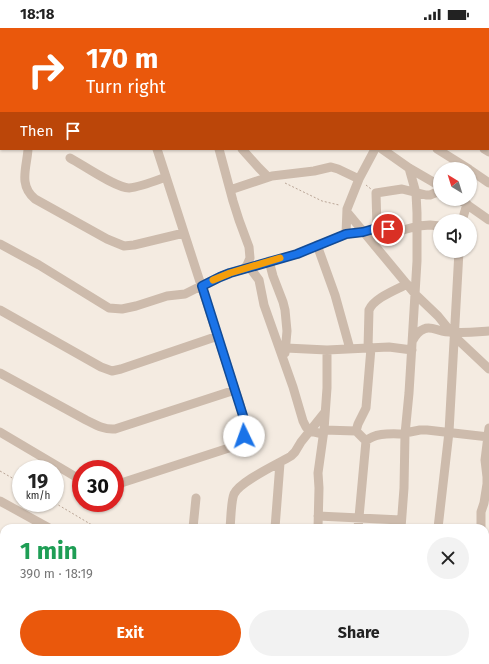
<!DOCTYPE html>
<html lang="en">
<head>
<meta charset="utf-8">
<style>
  :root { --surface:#fff; --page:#f2f2f2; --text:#222; --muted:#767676; --accent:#ea580c }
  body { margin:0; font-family:"Fira Sans",sans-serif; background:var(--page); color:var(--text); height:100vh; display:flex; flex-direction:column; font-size:15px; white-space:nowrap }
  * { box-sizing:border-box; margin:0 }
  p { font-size:13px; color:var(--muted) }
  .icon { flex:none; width:22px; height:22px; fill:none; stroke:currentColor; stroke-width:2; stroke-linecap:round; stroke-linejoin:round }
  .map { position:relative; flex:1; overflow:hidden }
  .sheet { position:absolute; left:0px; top:496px; width:489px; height:140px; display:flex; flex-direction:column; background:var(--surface); border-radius:12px 12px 0 0; box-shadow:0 1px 3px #0004 }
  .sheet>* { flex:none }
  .banner { position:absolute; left:0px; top:0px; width:489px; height:122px; box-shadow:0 1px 3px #0004; background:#ea580c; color:#fff; overflow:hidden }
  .needle { width:26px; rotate:322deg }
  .controls { position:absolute; left:433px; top:134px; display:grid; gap:8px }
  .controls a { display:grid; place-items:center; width:44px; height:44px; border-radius:50%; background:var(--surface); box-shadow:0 1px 3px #0004; font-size:20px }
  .speed { position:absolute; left:12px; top:432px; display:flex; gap:8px; font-size:20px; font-weight:700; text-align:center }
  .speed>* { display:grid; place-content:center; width:52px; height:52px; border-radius:50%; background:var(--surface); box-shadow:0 1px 3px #0004; line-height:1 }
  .speed small { font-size:10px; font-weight:400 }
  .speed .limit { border:6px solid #d22; background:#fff; color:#111 }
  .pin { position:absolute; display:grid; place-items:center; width:34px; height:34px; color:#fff; margin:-17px; border:2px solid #fff; border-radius:50%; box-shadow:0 1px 4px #0007 }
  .me { position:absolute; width:44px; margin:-22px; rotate:357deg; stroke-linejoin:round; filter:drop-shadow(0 0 3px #0008) }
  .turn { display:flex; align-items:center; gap:14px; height:84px; padding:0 20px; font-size:18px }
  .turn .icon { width:52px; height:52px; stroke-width:2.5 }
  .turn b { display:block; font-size:28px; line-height:34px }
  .then { display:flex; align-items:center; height:38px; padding:0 20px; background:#0003; gap:8px; font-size:15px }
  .round { display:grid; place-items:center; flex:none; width:42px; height:42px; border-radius:21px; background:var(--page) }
  .summary { display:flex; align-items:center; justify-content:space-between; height:68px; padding:0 20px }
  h1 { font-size:24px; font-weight:700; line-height:30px; color:#1e9e55 }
  .action { display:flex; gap:8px; margin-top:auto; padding:8px 20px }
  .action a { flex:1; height:46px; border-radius:24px; background:var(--accent); color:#fff; font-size:16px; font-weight:700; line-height:46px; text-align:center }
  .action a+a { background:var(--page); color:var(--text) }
  .status { display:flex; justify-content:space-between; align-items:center; height:28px; padding:0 20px; background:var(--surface); direction:ltr }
  .status svg { height:11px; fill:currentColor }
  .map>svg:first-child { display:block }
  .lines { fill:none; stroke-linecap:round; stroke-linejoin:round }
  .path { stroke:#b9a596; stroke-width:1; stroke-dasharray:2 2; stroke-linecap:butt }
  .minor { stroke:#cdbbac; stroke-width:9 }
  .route-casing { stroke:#114b97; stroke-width:10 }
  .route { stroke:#1a73e8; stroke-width:7 }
  .slow { stroke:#f59e0b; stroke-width:7 }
</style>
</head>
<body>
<div class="status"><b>18:18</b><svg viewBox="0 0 49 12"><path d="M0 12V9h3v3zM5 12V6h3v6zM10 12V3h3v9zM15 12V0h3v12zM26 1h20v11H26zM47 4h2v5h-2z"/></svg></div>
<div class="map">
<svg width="489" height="636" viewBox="0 0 489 636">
  <rect width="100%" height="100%" fill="#f4ebe1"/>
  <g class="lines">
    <path class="path" d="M285 155 322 173 339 177
      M366 157 371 161
      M0 443 21 455
      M55 475 97 500"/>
    <path class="minor" d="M101 0 103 1
      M204 0 205 1
      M265 0 266 1
      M306 0 307 1
      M352 0 353 1
      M400 0 402 1
      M445 0 446 1
      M109 1V0
      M488 32H489
      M488 62 489 63
      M0 70H1
      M488 94 489 95
      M28 121C27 139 18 157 35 171L107 211 124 218 134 217 184 205
      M219 121 233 173 239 192 249 219 250 230 247 237 244 241
      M242 121 259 140 268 149
      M382 121 409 140 440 158
      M437 121 469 141
      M484 121 489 124
      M70 130C83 137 116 160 129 160 140 159 155 153 166 149
      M470 142 489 155
      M230 162 272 148 314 143 331 139 338 141 359 151
      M459 171 489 192
      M347 184 415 266 438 288 451 304
      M462 193 467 176
      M346 206 347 181 359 151 375 121
      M0 216 39 237 109 280 122 281 136 278 167 268 185 266 219 249 230 245 297 226 346 206 363 204 377 200 403 202 418 198 430 197 440 198
      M317 217 335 267 350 321
      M375 218 377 200 376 165 402 161 426 167H430L440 163
      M269 233 273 248 283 274 285 282 287 303 285 325
      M250 240 259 252 264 277 293 359 303 393 306 399 310 403 323 406
      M0 282 101 339 112 343 121 341 218 308
      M454 308 489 341
      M413 312C415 308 419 303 424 301 430 298 436 302 442 303 457 306 474 304 489 303
      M286 320 327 322 368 320 389 319 412 322
      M368 320 369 282C374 270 396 262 407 256
      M0 345 86 392C96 397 104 402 115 401L235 362
      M324 402 356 403 366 413 358 500
      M356 403 358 396 366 380 371 320
      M0 404 81 452
      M405 405 420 402H427L489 409
      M366 413C376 404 392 406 405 406
      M115 457 235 418C249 409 246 398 242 384 240 376 238 369 235 362L157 121
      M0 473 49 500
      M318 488 401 492
      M193 500 196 470
      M230 500C231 491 231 473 234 466 240 453 278 436 291 428L295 424 301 414 325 384
      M275 500 280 435
      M318 500 319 460 318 445 324 402 327 360V322
      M401 500 404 460 405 406 409 365 417 233V185L416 165 409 140
      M438 500 449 404 459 223
      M481 500V484L484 475 487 456V449L485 432 489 400
      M485 552H489
      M485 595H489
      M485 622 489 623
      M0 627 4 636
      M29 632 31 636
      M133 632 135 636
      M186 632 188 636
      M212 632 214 636
      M238 632 241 636
      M326 632 331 636
      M157 636 165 632"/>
  </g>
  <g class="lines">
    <defs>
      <path id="route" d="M244 408 246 399 245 394 202 258 220 249 230 245 297 226 346 206 363 204 377 200 388 201"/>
    </defs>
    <use href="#route" class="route-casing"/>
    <use href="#route" class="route"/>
    <path class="slow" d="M213 252 230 245 280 230"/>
  </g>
</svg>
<div class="controls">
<a><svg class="needle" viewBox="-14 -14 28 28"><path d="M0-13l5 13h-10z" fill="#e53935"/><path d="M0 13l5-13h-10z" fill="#767676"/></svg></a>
<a><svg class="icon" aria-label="sound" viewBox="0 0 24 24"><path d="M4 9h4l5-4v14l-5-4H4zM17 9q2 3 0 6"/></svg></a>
</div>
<div class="speed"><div>19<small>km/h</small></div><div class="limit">30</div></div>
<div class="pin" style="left:388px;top:201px;background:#d93025"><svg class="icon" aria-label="arrive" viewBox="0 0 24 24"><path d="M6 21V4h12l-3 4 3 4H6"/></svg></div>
<svg class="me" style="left:244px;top:408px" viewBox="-20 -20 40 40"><circle r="19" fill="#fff"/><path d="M0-13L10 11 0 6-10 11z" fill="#1a73e8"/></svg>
<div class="banner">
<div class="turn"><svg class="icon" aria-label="right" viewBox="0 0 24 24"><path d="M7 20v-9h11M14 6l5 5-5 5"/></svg><div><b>170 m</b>Turn right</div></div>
<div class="then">Then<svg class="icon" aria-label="arrive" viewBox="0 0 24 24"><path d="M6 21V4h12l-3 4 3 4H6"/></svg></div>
</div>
<section class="sheet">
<div class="summary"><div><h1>1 min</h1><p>390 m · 18:19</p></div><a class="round"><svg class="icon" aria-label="close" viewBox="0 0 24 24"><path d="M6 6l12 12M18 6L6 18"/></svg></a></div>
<div class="action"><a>Exit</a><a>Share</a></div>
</section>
</div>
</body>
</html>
